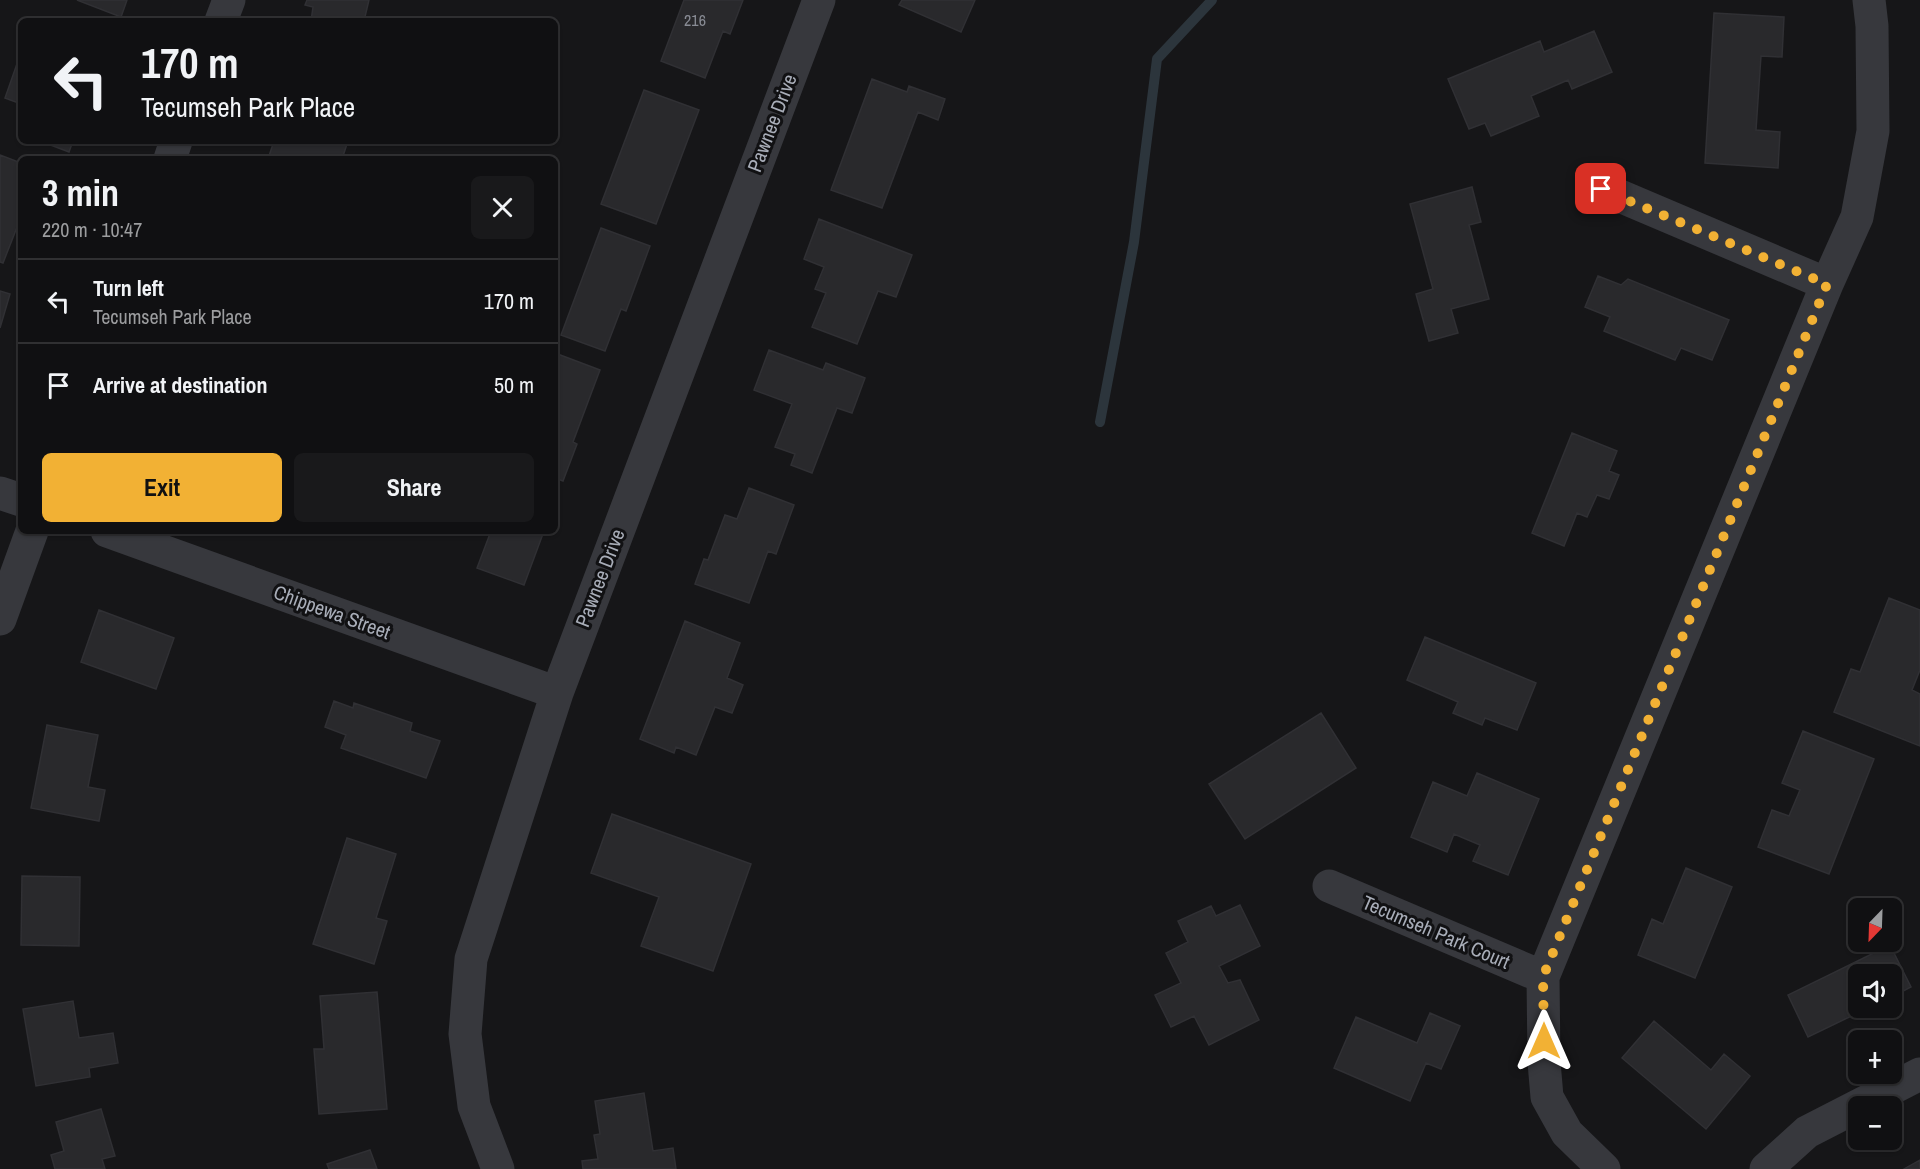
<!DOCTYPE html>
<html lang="en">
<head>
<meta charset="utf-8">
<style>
  :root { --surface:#101012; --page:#19191b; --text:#f1f3f6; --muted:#9c9d9f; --line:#303032; --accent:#f2b134 }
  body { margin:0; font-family:"Archivo Narrow",sans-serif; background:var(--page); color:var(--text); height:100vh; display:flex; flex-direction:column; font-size:22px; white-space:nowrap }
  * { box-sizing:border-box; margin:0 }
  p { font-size:20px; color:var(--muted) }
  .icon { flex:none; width:33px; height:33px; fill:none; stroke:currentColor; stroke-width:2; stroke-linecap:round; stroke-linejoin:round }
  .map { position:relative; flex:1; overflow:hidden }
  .sheet { position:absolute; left:18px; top:156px; width:540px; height:378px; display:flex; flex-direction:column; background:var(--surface); border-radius:9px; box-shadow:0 2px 4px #0004,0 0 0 2px var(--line) }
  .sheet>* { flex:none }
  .guide { position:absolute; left:18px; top:18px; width:540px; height:126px; border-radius:9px; box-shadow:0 2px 4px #0004,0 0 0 2px var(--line); background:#101012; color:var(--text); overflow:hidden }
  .needle { width:39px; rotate:203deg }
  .controls { position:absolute; left:1848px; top:898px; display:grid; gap:12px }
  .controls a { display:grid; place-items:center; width:54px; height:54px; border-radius:9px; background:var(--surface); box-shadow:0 2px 4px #0004,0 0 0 2px var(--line); font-size:30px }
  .pin { position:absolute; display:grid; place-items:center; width:51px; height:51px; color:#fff; margin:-26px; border-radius:12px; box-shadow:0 3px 9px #0006 }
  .me { position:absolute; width:66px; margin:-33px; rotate:0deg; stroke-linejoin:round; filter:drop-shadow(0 0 4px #0008) }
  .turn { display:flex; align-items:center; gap:21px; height:126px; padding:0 24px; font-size:27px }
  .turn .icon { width:78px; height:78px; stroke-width:2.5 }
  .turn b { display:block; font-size:42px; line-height:51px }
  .round { display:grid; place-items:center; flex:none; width:63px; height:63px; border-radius:9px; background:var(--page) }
  .headline { display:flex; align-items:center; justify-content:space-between; height:102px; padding:0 24px }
  h1 { font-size:36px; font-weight:700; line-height:45px }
  .button { display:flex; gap:12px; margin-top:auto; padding:12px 24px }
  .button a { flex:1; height:69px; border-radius:9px; background:var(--accent); color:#111; font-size:24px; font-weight:700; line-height:69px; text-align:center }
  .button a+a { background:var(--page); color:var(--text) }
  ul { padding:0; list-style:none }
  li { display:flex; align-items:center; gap:18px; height:84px; padding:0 24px; border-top:2px solid var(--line) }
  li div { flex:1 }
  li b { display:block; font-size:22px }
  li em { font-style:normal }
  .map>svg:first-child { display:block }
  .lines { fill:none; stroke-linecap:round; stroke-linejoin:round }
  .stream { stroke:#2c353c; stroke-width:10 }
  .building { fill:#29292c; stroke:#303034; stroke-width:1.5 }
  .minor { stroke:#37383d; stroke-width:33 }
  .route { stroke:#f2b134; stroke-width:10; stroke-dasharray:0 18 }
  .labels { text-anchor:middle; stroke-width:6; stroke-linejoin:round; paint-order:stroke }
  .number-label { font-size:16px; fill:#888b94 }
  .street-label { font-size:20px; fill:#a8adb8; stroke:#111113 }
</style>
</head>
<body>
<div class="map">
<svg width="1920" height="1169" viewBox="0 0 1920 1169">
  <rect width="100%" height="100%" fill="#161618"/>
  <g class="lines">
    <path class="stream" d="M1100 422 1134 242 1157 59 1212 0"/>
  </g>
  <path class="building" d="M77 0H127L121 17Z
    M307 0H369L364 21H311L313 7 305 5Z
    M684 0H743L730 34 723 31 705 78 661 61Z
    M902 0H975L961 32 899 5Z
    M1714 13 1784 17 1782 57 1761 56 1756 130 1780 132 1778 168 1705 163Z
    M1594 31 1612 72 1572 89 1568 80 1531 96 1539 116 1491 136 1485 123 1469 129 1448 79 1540 41 1544 52Z
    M19 58 21 59V104L5 98Z
    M872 79 907 92 909 86 945 99 938 120 918 112 882 208 831 190Z
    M644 90 699 110 656 224 601 204Z
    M40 141H73L69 152Z
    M274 141H348L342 159H333L324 156 323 159H268Z
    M0 155 21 163V217L3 263 0 262Z
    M1472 187 1481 222 1469 225 1489 299 1451 309 1458 333 1429 341 1416 294 1433 289 1410 204Z
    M819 219 912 255 896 297 878 291 857 344 812 327 826 293 815 289 824 267 804 259Z
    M601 228 650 246 626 311 621 309 605 351 561 335Z
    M1598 276 1621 285 1628 279 1729 320 1712 360 1681 348 1675 360 1604 331 1610 317 1585 307Z
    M0 291 10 294 0 328Z
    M769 350 823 370 826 363 865 378 852 413 837 408 812 473 791 465 795 454 775 447 792 404 754 390Z
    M555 353 600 370 573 442 577 444 563 481 555 478Z
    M1572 433 1617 451 1609 471 1619 475 1609 499 1597 495 1587 517 1577 513 1564 546 1532 533Z
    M749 488 794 505 776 554 768 551 749 603 695 584 704 559 708 560 725 515 737 519Z
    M491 531H544L524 585 477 568Z
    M1889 598 1920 610V670L1912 690 1920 694V746L1834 712 1851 669 1860 672Z
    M99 610 174 638 156 689 81 662Z
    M685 621 740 643 727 678 743 685 732 713 715 707 696 755 676 747 674 753 640 739Z
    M1425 637 1536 683 1517 730 1485 718 1482 725 1453 713 1458 702 1407 680Z
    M334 701 353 708 354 703 412 723 410 731 440 741 426 778 341 748 346 735 325 727Z
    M1321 713 1356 768 1245 839 1209 784Z
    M47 725 98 735 88 787 105 790 99 821 31 808Z
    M1803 731 1874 759 1829 874 1758 847 1772 810 1789 816 1800 790 1782 783Z
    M1477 773 1539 799 1508 875 1473 861 1480 845 1454 834 1447 852 1411 837 1433 782 1467 796Z
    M612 814 751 864 713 971 641 946 659 897 591 873Z
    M347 838 396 854 376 918 387 921 374 964 313 944Z
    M1686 868 1732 887 1695 978 1638 955 1652 919 1663 924Z
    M22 876 80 877 79 946 21 945Z
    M1240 905 1260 946 1219 966 1228 983 1240 980 1259 1020 1209 1045 1194 1016 1171 1027 1155 995 1181 983 1166 953 1188 942 1178 921 1211 906 1216 916Z
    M1890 945 1911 987 1892 997V975H1858V1008H1868L1808 1037 1788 995Z
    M377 992 387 1109 319 1114 314 1049H324L320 996Z
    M73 1001 79 1038 113 1033 118 1063 89 1068 90 1077 36 1086 23 1009Z
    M1430 1013 1460 1026 1441 1069 1426 1063 1410 1101 1334 1068 1356 1017 1417 1043Z
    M1654 1021 1711 1070 1724 1054 1750 1076 1706 1129 1622 1058Z
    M644 1093 653 1151 673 1148 676 1169H583L582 1161 598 1159 594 1135 600 1134 595 1101Z
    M101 1109 115 1156 102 1159 105 1169H55L51 1155 64 1151 56 1122Z
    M370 1150 377 1169H329L327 1164Z
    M1920 1160V1169H1904Z"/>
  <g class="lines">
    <path class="minor" d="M221 21 229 0
      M170 159 176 141
      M1601 188 1827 284
      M0 493 21 500
      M107 531 557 693
      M0 619 32 531
      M1329 886 1543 977
      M498 1169 474 1106 465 1034 471 959 557 693 819 0
      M1604 1169 1567 1133 1547 1097 1544 1062 1543 977 1827 284 1857 217 1873 131 1872 26 1869 0
      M1766 1169 1807 1132 1920 1074"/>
  </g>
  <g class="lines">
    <path class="route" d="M1544 1041 1543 977 1827 284 1601 189"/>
  </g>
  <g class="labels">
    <g class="number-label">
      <text x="695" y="26">216</text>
    </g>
    <g class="street-label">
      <text transform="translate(772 123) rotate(-69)" y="7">Pawnee Drive</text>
      <text transform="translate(600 578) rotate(-69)" y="7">Pawnee Drive</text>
      <text transform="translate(332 612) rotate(20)" y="7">Chippewa Street</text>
      <text transform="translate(1436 932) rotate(23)" y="7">Tecumseh Park Court</text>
    </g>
  </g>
</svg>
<div class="controls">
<a><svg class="needle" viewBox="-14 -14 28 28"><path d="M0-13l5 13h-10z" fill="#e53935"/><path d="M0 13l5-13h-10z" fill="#9c9d9f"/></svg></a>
<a><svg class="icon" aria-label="sound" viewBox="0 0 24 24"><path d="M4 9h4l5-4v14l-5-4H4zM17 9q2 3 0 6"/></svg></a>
<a>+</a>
<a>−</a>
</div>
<div class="pin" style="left:1601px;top:189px;background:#d93025"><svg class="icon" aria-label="arrive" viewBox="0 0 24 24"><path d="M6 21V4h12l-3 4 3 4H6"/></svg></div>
<svg class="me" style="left:1544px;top:1041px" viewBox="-20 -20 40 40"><path d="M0-17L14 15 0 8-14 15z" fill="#f2b134" stroke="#fff" stroke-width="4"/></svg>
<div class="guide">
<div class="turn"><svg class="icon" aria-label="left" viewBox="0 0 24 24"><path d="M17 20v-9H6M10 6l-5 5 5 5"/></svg><div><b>170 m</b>Tecumseh Park Place</div></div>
</div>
<section class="sheet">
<div class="headline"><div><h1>3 min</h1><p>220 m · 10:47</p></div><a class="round"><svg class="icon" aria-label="close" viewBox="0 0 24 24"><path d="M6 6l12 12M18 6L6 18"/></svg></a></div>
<ul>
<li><svg class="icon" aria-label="left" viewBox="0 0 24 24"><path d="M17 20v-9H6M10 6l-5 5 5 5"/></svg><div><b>Turn left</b><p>Tecumseh Park Place</p></div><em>170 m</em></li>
<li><svg class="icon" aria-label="arrive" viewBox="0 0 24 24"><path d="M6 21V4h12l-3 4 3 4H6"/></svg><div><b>Arrive at destination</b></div><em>50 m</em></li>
</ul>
<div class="button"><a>Exit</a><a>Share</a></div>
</section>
</div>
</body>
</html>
